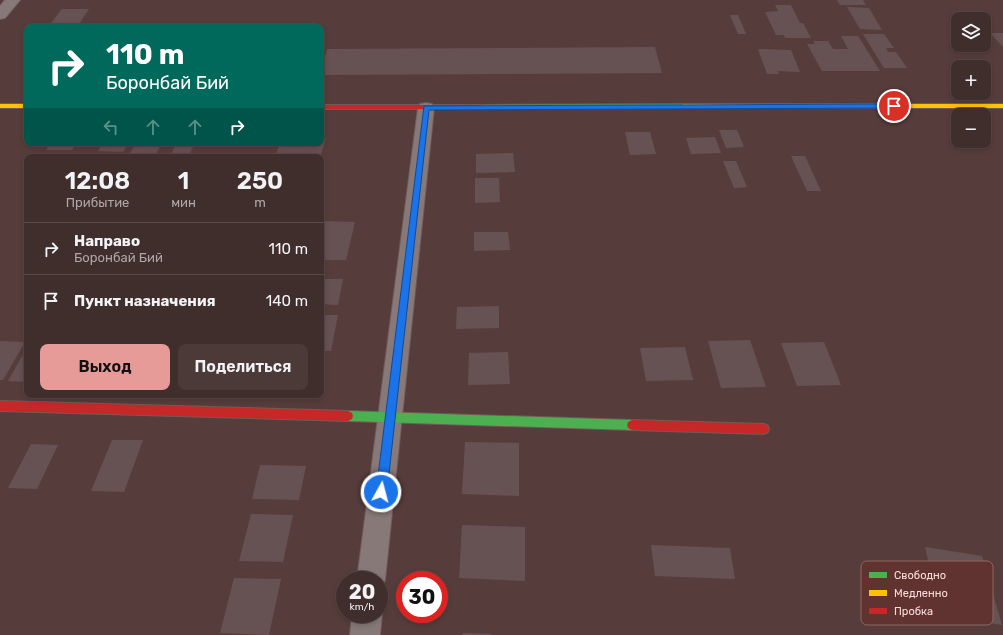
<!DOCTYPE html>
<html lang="ru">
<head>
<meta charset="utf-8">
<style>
  :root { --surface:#402e2c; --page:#4b3a38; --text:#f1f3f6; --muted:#aea8a9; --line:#594a48; --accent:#e69b98 }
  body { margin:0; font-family:Rubik,sans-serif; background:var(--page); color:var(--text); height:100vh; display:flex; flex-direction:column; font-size:15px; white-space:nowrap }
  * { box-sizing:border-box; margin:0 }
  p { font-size:13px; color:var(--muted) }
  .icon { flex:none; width:22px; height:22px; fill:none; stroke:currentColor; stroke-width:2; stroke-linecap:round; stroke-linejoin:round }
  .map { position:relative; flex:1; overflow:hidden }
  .drawer { position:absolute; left:24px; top:154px; width:300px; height:244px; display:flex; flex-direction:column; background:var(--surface); border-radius:8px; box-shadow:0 2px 6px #0003,0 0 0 1px var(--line) }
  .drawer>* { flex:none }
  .banner { position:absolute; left:24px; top:24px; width:300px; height:122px; border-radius:8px; box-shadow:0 2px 6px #0003,0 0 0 1px var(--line); background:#00695c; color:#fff; overflow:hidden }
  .tools { position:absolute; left:951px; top:12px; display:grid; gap:8px }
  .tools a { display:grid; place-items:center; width:40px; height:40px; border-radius:8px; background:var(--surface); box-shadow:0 2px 6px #0003,0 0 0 1px var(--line); font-size:20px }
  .speed { position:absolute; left:336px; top:571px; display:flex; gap:8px; font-size:20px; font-weight:700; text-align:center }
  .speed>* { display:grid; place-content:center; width:52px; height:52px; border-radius:50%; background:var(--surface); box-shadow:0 2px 6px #0003,0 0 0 1px var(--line); line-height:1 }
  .speed small { font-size:10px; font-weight:400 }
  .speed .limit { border:6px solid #d22; background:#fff; color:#111 }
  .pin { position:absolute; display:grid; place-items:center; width:34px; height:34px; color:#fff; margin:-17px; border:2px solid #fff; border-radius:50%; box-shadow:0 1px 4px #0007 }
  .me { position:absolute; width:44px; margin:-22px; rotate:7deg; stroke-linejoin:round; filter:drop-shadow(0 0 3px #0008) }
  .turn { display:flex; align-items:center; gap:14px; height:84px; padding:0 16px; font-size:18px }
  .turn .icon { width:52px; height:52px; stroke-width:2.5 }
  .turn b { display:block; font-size:28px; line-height:34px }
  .lanes { display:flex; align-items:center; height:38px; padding:0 16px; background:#0003; justify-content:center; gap:20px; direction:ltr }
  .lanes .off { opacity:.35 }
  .eta { display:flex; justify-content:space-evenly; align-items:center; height:68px; text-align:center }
  .eta b { font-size:24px; font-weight:600; line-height:28px }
  .cta { display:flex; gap:8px; margin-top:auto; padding:8px 16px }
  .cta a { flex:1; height:46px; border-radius:8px; background:var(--accent); color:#111; font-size:16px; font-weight:600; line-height:46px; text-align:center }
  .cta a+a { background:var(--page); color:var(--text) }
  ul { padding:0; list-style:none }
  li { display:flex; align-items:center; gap:12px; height:52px; padding:0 16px; border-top:1px solid var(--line) }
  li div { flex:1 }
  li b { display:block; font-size:15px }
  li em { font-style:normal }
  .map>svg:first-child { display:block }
  .building { fill:#675253 }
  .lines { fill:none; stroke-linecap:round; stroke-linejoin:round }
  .street-casing { stroke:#715b5a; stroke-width:2 }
  .fast-casing { stroke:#715b5a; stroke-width:2 }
  .slow-casing { stroke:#715b5a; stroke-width:2 }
  .jam-casing { stroke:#715b5a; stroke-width:2 }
  .street { fill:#867978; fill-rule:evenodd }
  .fast { fill:#4caf50; fill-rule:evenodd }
  .slow { fill:#ffc107; fill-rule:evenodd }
  .jam { fill:#c62828; fill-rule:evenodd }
  .route { fill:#1a73e8; stroke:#114b97 }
  .key { fill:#613330; stroke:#8f6663; stroke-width:1 }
  .key-label { font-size:11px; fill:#faddda }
</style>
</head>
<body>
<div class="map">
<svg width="1003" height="635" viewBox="0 0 1003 635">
  <rect width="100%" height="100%" fill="#563d3b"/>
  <path class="building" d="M837 0H863L866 5H840Z
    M775 5H791L800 23H803L811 38H785L784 35H776L765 12 778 11Z
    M847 7 869 8 882 30 860 29Z
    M62 9H89L77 27H48Z
    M730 15H738L746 34H738Z
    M990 33H1003V47Z
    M863 34H884L894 48H886L888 52H896L907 68H884Z
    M841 36H858L880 71H822L807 44H815L813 41H828L833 49H848Z
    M655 47 662 73 321 75 327 49Z
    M758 49 791 50 800 72 778 71 779 74H767Z
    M719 130H737L744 147 726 148Z
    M625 132H650L656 154 630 155Z
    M715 137 721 153 691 154 686 138Z
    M321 138H326L320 157H275L280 143H321Z
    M51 143H77L72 150H46Z
    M103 143H129L123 152 98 151Z
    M136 143H162L156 154H129Z
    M176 143H195L189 155H171Z
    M513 153 515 172 476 173V154Z
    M791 156H805L821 191H807Z
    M723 161H736L747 187 734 188Z
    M475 178H499L500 202 475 203Z
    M321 221 355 222 346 260H321Z
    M474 232H508L510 250 474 251Z
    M321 279H343L338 305 321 304Z
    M499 306V328L456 329 457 307Z
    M321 315H338L331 351H321Z
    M750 340 766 387 721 388 708 341Z
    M0 341 25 342 3 380H0Z
    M824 342 841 385 797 386 781 343Z
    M685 347 693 380 646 381 640 348Z
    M25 351H27V382L8 381Z
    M508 352 510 384 468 385 469 353Z
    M112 440H143L124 492 91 491Z
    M465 442 519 443V496L462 494Z
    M31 444 58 445 37 489 8 488Z
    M260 465 306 466 299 500 252 499Z
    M251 514 293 515 283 562 239 561Z
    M462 525 525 527V581L459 578Z
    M651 545 730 548 735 579 655 576Z
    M925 547 982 556 1002 625 941 615Z
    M234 578 281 579 269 635 220 633Z
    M463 633 491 634V635H462Z"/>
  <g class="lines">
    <defs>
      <path id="street" d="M5 0H20L5 18 0 19V6Z
        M426 103 432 104 434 108 385 580 381 590 379 591V580H357L418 108 420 104Z
        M379 607 382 614 380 635H350L352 614H379Z"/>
      <path id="fast" d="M685 104 688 106 687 108 482 109 479 107 482 105Z
        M348 411 632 420 636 422 637 425 636 428 632 430 348 421 344 419 343 416 344 413Z"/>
      <path id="slow" d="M0 104H27V108H0Z
        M683 104H1003V108H685L682 106Z"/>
      <path id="jam" d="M321 105H482L485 107 482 109H321Z
        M0 401 348 411 352 413 353 416 352 419 348 421 0 411Z
        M632 420 764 424 768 426 769 429 768 432 764 434 632 430 628 428 627 425 628 422Z"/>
    </defs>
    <use href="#street" class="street-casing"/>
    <use href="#fast" class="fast-casing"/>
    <use href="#slow" class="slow-casing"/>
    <use href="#jam" class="jam-casing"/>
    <use href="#street" class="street"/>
    <use href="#fast" class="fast"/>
    <use href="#slow" class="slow"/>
    <use href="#jam" class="jam"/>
  </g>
  <path class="route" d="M894 104 896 105V108L429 110 387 492 385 496 381 497 378 496 376 492 424 106Z"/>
  <rect x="861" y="561" width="132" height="64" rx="6" class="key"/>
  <rect x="869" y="572" width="18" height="6" fill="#4caf50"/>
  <rect x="869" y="590" width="18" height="6" fill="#ffc107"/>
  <rect x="869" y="608" width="18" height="6" fill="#c62828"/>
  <g class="key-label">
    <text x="894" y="579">Свободно</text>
    <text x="894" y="597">Медленно</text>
    <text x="894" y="615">Пробка</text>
  </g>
</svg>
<div class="tools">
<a><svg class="icon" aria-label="layers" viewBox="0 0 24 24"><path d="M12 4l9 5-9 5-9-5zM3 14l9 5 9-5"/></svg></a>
<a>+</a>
<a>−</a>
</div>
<div class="speed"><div>20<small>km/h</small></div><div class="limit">30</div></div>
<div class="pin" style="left:894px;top:106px;background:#d93025"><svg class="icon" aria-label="arrive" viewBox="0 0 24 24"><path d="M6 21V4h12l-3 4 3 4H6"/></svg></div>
<svg class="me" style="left:381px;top:492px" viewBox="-20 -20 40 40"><circle r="17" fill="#1a73e8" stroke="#fff" stroke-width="3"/><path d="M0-11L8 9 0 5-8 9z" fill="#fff"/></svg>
<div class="banner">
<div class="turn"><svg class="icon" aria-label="right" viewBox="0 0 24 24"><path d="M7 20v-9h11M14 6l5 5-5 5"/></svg><div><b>110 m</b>Боронбай Бий</div></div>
<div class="lanes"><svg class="icon off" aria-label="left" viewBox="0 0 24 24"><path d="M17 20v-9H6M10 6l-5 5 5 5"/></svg><svg class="icon off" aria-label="ahead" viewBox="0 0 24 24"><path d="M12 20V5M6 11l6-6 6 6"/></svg><svg class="icon off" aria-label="ahead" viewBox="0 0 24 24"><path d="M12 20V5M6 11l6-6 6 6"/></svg><svg class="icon" aria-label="right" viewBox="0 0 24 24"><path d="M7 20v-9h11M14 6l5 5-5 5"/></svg></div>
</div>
<section class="drawer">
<div class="eta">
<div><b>12:08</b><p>Прибытие</p></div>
<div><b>1</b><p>мин</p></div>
<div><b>250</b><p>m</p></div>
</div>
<ul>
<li><svg class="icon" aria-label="right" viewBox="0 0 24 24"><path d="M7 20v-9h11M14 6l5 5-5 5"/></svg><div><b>Направо</b><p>Боронбай Бий</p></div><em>110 m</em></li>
<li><svg class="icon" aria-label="arrive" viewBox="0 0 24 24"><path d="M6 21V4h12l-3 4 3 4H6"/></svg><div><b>Пункт назначения</b></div><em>140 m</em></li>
</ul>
<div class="cta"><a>Выход</a><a>Поделиться</a></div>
</section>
</div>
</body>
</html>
